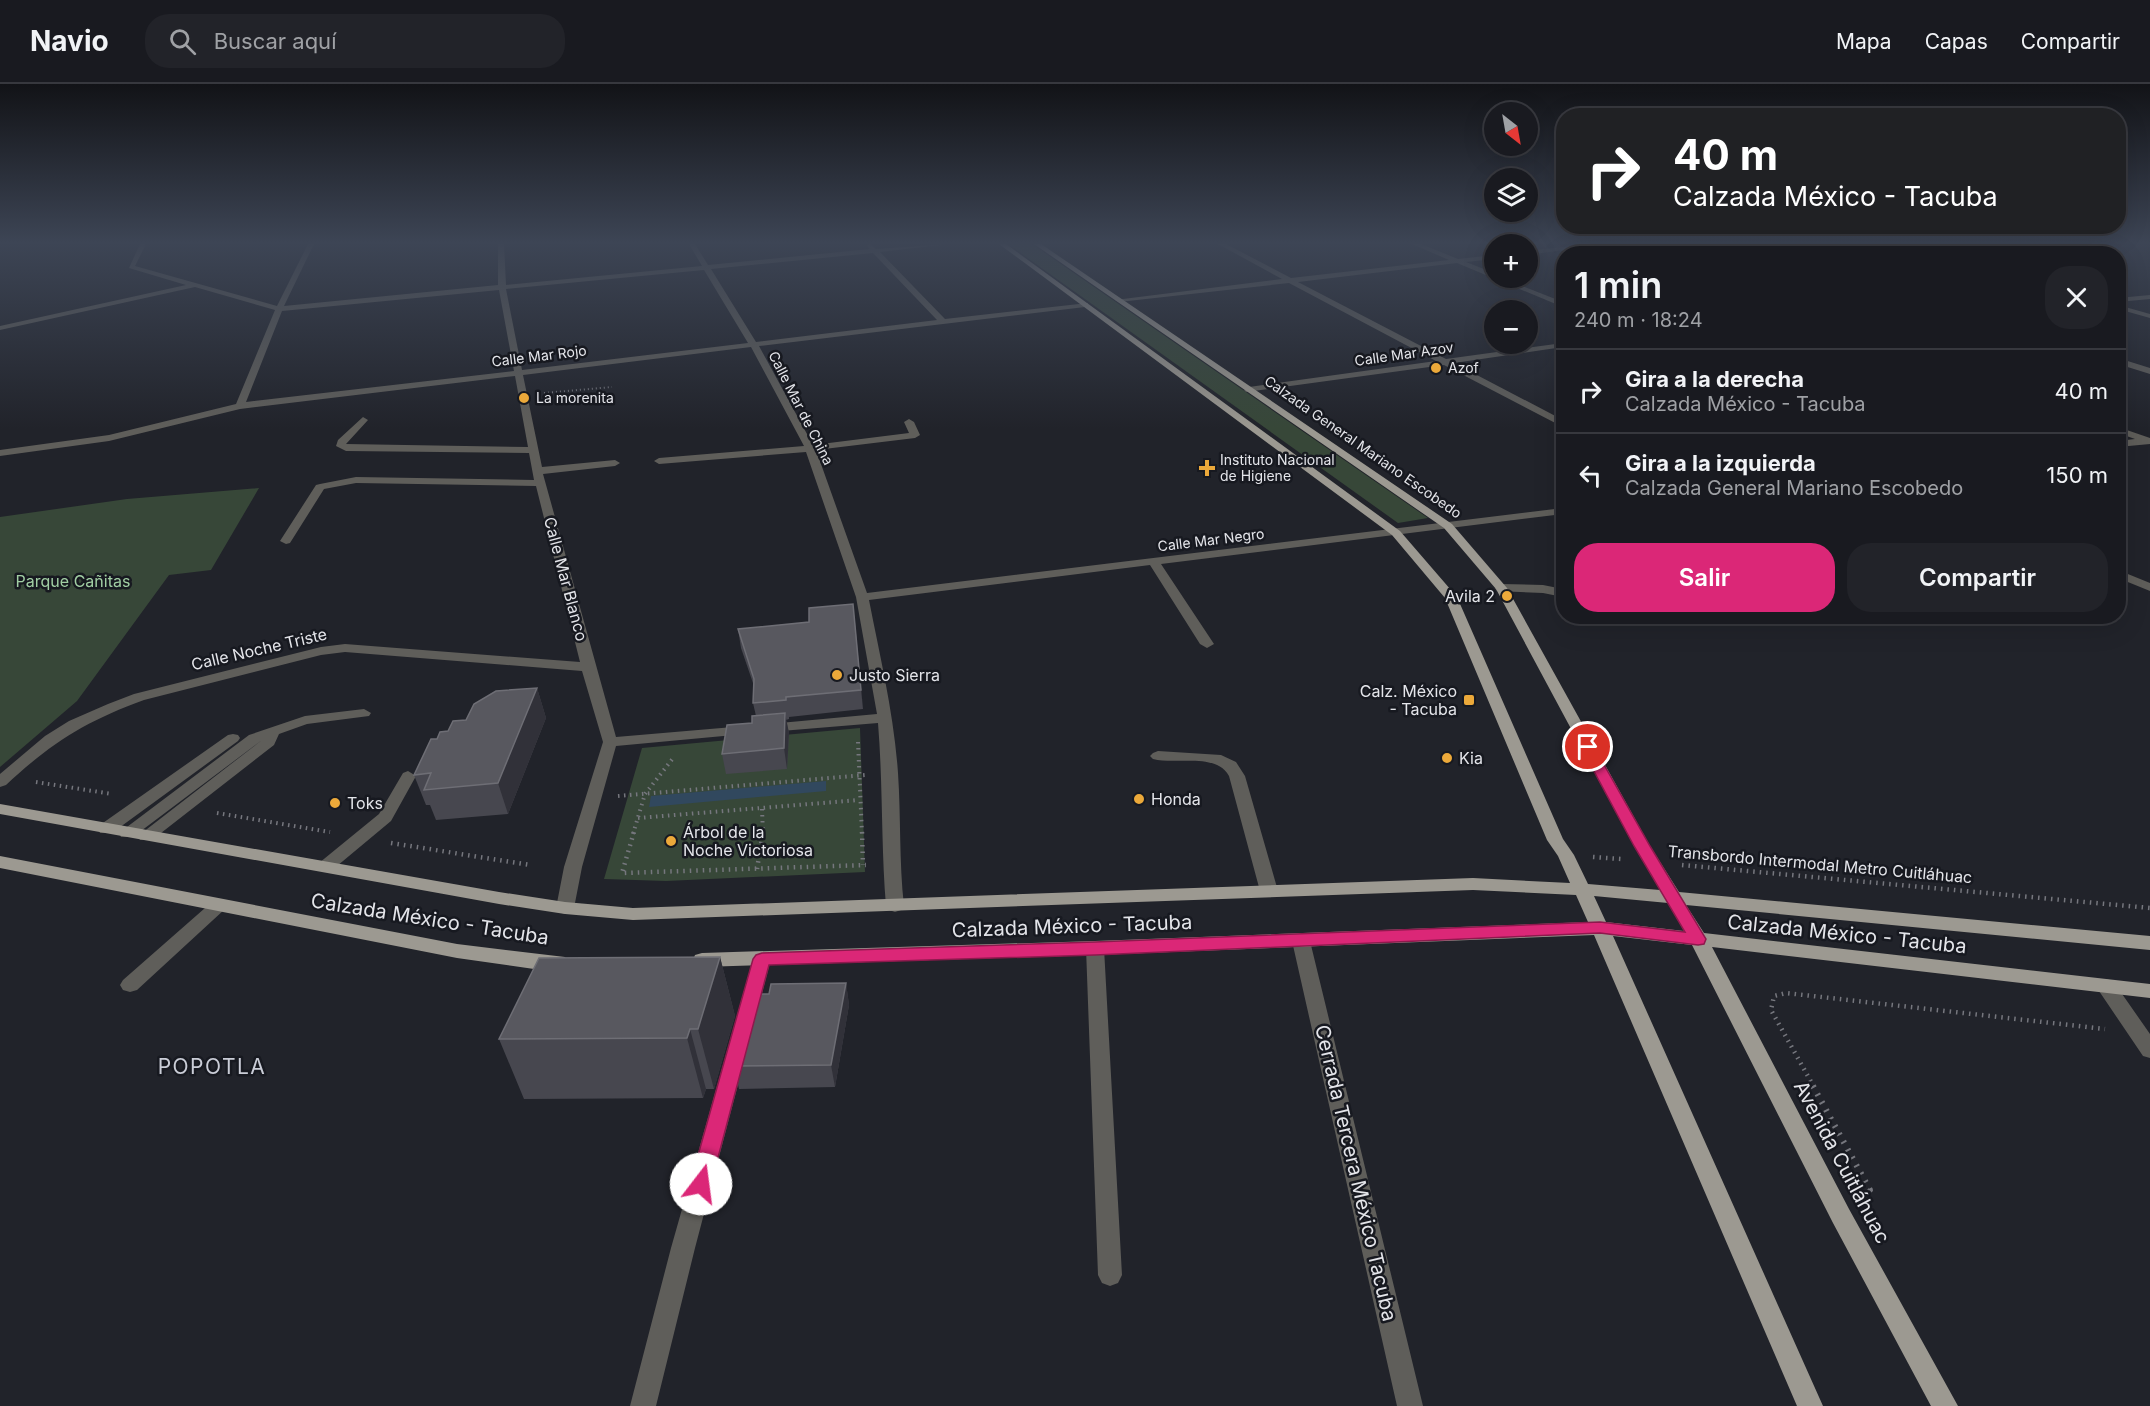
<!DOCTYPE html>
<html lang="es">
<head>
<meta charset="utf-8">
<style>
  :root { --surface:#191a20; --page:#222329; --text:#f1f3f6; --muted:#9fa1a5; --line:#37383e; --accent:#db2777 }
  body { margin:0; font-family:Inter,sans-serif; background:var(--page); color:var(--text); height:100vh; display:flex; flex-direction:column; font-size:22px; white-space:nowrap }
  * { box-sizing:border-box; margin:0 }
  p { font-size:20px; color:var(--muted) }
  .icon { flex:none; width:33px; height:33px; fill:none; stroke:currentColor; stroke-width:2; stroke-linecap:round; stroke-linejoin:round }
  .map { position:relative; flex:1; overflow:hidden }
  .side { position:absolute; left:1556px; top:162px; width:570px; height:378px; display:flex; flex-direction:column; background:var(--surface); border-radius:24px; box-shadow:0 6px 24px #0002,0 0 0 2px var(--line) }
  .side>* { flex:none }
  .top-card { position:absolute; left:1556px; top:24px; width:570px; height:126px; border-radius:24px; box-shadow:0 6px 24px #0002,0 0 0 2px var(--line); background:#202124; color:#fff; overflow:hidden }
  .needle { width:39px; rotate:149deg }
  .tools { position:absolute; left:1484px; top:18px; display:grid; gap:12px }
  .tools a { display:grid; place-items:center; width:54px; height:54px; border-radius:50%; background:var(--surface); box-shadow:0 6px 24px #0002,0 0 0 2px var(--line); font-size:30px }
  .pin { position:absolute; display:grid; place-items:center; width:51px; height:51px; color:#fff; margin:-26px; border:3px solid #fff; border-radius:50%; box-shadow:0 2px 6px #0007 }
  .me { position:absolute; width:66px; margin:-33px; rotate:15deg; stroke-linejoin:round; filter:drop-shadow(0 0 4px #0008) }
  .turn { display:flex; align-items:center; gap:21px; height:126px; padding:0 18px; font-size:27px }
  .turn .icon { width:78px; height:78px; stroke-width:2.5 }
  .turn b { display:block; font-size:42px; line-height:51px }
  .round { display:grid; place-items:center; flex:none; width:63px; height:63px; border-radius:24px; background:var(--page) }
  .head { display:flex; align-items:center; justify-content:space-between; height:102px; padding:0 18px }
  h1 { font-size:36px; font-weight:600; line-height:45px }
  .action { display:flex; gap:12px; margin-top:auto; padding:12px 18px }
  .action a { flex:1; height:69px; border-radius:24px; background:var(--accent); color:#fff; font-size:24px; font-weight:600; line-height:69px; text-align:center }
  .action a+a { background:var(--page); color:var(--text) }
  ul { padding:0; list-style:none }
  li { display:flex; align-items:center; gap:18px; height:84px; padding:0 18px; border-top:2px solid var(--line) }
  li div { flex:1 }
  li b { display:block; font-size:22px }
  li em { font-style:normal }
  header { display:flex; align-items:center; gap:36px; box-sizing:border-box; height:84px; padding:0 30px; background:var(--surface); border-bottom:2px solid var(--line) }
  header strong { font-size:28px }
  nav { display:flex; gap:33px; margin-inline-start:auto; font-size:21px }
  .search { width:420px; height:54px; background:var(--page); display:flex; align-items:center; gap:15px; box-sizing:border-box; padding:0 21px; border-radius:24px; color:var(--muted); font-size:22px }
  .map>svg:first-child { display:block }
  .green { fill:#374738 }
  .water { fill:#31485e }
  .lines { fill:none; stroke-linecap:round; stroke-linejoin:round }
  .path-far3 { stroke:#76777e; stroke-width:2; stroke-dasharray:1 3; stroke-linecap:butt }
  .path-far2 { stroke:#76777e; stroke-width:4; stroke-dasharray:1.5 4.5; stroke-linecap:butt }
  .path-far1 { stroke:#76777e; stroke-width:4.5; stroke-dasharray:1.5 5; stroke-linecap:butt }
  .path { stroke:#76777e; stroke-width:6; stroke-dasharray:2 7; stroke-linecap:butt }
  .minor { fill:#5f5e5a; fill-rule:evenodd }
  .major { fill:#9c9991; fill-rule:evenodd }
  .wall { fill:#47474f }
  .shaded-wall { fill:#313139 }
  .building { fill:#58585f; stroke:#6e6e75; stroke-width:1.5 }
  .route { fill:#db2777; stroke:#8e194d; stroke-width:1.5 }
  .poi-dot { fill:#eca93a; stroke:#171920; stroke-width:2 }
  .labels { text-anchor:middle; stroke-width:5; stroke-linejoin:round; paint-order:stroke }
  .far-street-label { font-size:14px; fill:#e4e5ea; stroke:#171920 }
  .far-poi-label { font-size:14px; fill:#e4e5ea; stroke:#171920; text-anchor:start }
  .street-label { font-size:16px; fill:#e4e5ea; stroke:#171920 }
  .park-label { font-size:16px; fill:#a1cea3; stroke:#171920 }
  .poi-label { font-size:16px; fill:#e4e5ea; stroke:#171920; text-anchor:start }
  .near-street-label { font-size:20px; fill:#e4e5ea; stroke:#171920 }
  .near-neighbourhood-label { font-size:21px; letter-spacing:1.5px; fill:#cacdd7; stroke:#171920 }
</style>
</head>
<body>
<header>
<strong>Navio</strong>
<div class="search"><svg class="icon" aria-label="search" viewBox="0 0 24 24"><circle cx="10" cy="10" r="6"/><path d="M15 15l6 6"/></svg>Buscar aquí</div>
<nav><a>Mapa</a><a>Capas</a><a>Compartir</a></nav>
</header>
<div class="map">
<svg width="2150" height="1322" viewBox="0 0 2150 1322">
  <rect width="100%" height="100%" fill="#21232a"/>
  <path class="green" d="M1008 160H1032L1428 434 1398 439Z
    M259 404 211 486 169 491 77 617 0 683V433L127 415Z
    M860 644 865 788 666 797 604 795 642 664Z"/>
  <path class="water" d="M826 697V707L649 723 651 712Z"/>
  <g class="lines">
    <path class="path-far3" d="M544 309 612 303"/>
    <path class="path-far2" d="M858 658 862 750
      M36 698 112 710
      M618 712 865 691
      M762 725 763 750
      M217 729 330 748
      M638 734 859 716
      M633 750 645 710 674 673"/>
    <path class="path-far1" d="M634 748 622 789 866 781
      M862 748 863 781
      M391 759 530 781
      M1593 773 1621 775
      M1682 781 2150 824
      M757 785 763 748
      M1814 1003 1771 926 1774 912 1786 909 2105 945"/>
    <path class="path" d="M1813 1002 1870 1106 1861 1114"/>
    <path class="minor" d="M140 160H146L135 182 277 222 308 160H314L284 222 498 201V160H504L506 201 702 182 689 160H695L708 181 870 165 867 162 870 160 876 165 949 160 880 168 945 235 1088 219V223H1085L759 262 813 361 909 349 904 338 909 335 914 338 920 351 915 354 816 366 867 509 1563 424V430L1161 480 1214 560 1207 564 1200 560 1150 481 869 516C880 573 894 630 898 689 901 733 899 777 904 822L901 826 895 828 889 826 886 822C881 761 883 700 878 639L769 648 762 644 769 640 877 630 856 513 806 368 659 380 654 377 659 374 804 362 751 263 523 291 542 383 615 376 620 379 615 382 543 390 616 653 745 642 752 646 745 650 616 662 582 783 574 824 571 828 565 830 559 828 556 824 564 783 603 658 582 587 345 568 321 571 144 616C86 637 51 659 6 701L0 703V690L45 652 69 637 108 620 134 610 321 563 345 560 580 578 536 402 356 399 324 405 290 459 286 460 280 457 316 401 320 400 356 393 534 396 529 369 346 367 336 362 338 356 363 333 368 336 346 360 528 363 515 292 240 325 109 357 0 372V366L109 351 236 320 275 226 195 203 0 246V242L186 201 129 184ZM873 169 937 236 756 258 711 185ZM704 186 748 259 522 286 506 205ZM499 206 514 287 246 318 282 227Z
      M1218 160H1226L1291 194 1449 176 1412 160H1421L1458 175 1494 171V175L1466 178 1494 189V194H1502L1563 218V223L1457 179 1298 198 1446 275 1563 259V263L1454 279 1563 336V343L1444 281 1246 308 1244 306 1249 303 1436 277 1289 199 1119 218 1115 216 1282 195Z
      M1589 160H1609L1527 171V167Z
      M1759 160H1769L1797 170H1785Z
      M1902 160H1912L1940 170H1928Z
      M2062 160H2081L2015 170H1991Z
      M2150 211V215L2118 218V214Z
      M2118 221 2150 230V234L2118 225Z
      M2118 274 2150 284V290L2118 280Z
      M2118 343 2150 354V360L2118 363V357L2135 355 2118 349Z
      M2118 486 2150 499V507L2118 494Z
      M1501 500 1543 501 1563 505V513L1543 509 1497 507 1495 504 1497 501Z
      M364 625 371 629 369 632 307 640 279 650 274 661 152 756H140L138 752 262 656 133 753H121L119 749 249 651 305 632Z
      M233 650 238 651 240 654 238 657 112 749H100L98 745 100 741 228 651Z
      M1158 667 1221 671 1236 678 1245 692 1278 807 1275 811H1263L1260 807 1229 692C1216 668 1176 681 1153 675L1150 672 1153 669Z
      M408 687 416 692 391 737 331 787H319L316 783 319 779 379 730 403 689Z
      M219 815 225 817 228 821 225 825 137 906 130 908 123 906 120 901 123 896 213 817Z
      M1301 850 1307 852 1310 857 1423 1322H1397L1292 857 1295 852Z
      M1095 857 1102 859 1104 864 1122 1191 1118 1199 1110 1202 1102 1199 1098 1191 1086 864 1088 859Z
      M762 868 769 870 771 875 695 1164 656 1322H630L671 1164 753 875 755 870Z
      M2106 895 2113 897 2150 950V974L2143 972 2099 907 2096 902 2099 897Z"/>
    <path class="major" d="M999 160H1006L1400 447 1457 513 1563 755 1574 771 1588 800 1660 806 1634 762 1496 505 1444 444 1034 160H1041L1452 440 1507 504 1650 762 1679 808 2150 852V866L1686 821 1704 849 2150 900V914L1712 863 1849 1125 1958 1322H1931L1833 1139 1692 861 1613 852 1823 1322H1797L1594 851 1095 871 702 883 695 881 693 876 695 871 702 869 1095 857 1588 838 1576 811 1473 806 633 836 565 830 499 820 0 730V720L499 808 565 818 633 824 1473 794 1570 799 1558 772 1547 756 1445 514 1392 451ZM1594 812 1668 819 1684 847 1606 838Z
      M0 772 457 860 565 873 567 878 565 883 541 886 457 874 0 784Z"/>
  </g>
  <path class="wall" d="M855 538 863 625 789 633V635L786 636 789 649 787 685 726 690 722 670 752 639 756 632 753 619 754 602 741 564 738 545Z
    M537 604 546 634 508 730 436 736 430 721H426L414 691 437 655 466 636Z
    M720 873 735 932 714 1005H706L703 1014 524 1015 499 955Z
    M846 899 849 921 835 1003 739 1005 734 982 769 910Z"/>
  <path class="shaded-wall" d="M853 520 855 538 863 625 861 606Z
    M537 604 546 634 508 730 498 699Z
    M785 629 789 649 787 685 784 664Z
    M720 873 735 932 714 1005 698 945Z
    M846 899 849 921 835 1003 831 981Z
    M690 945 706 1005 703 1014 687 954Z"/>
  <path class="building" d="M853 520 861 606 786 613V616L753 619 754 595 738 545 809 538V524Z
    M537 604 498 699 424 706 431 689 414 691 431 655H437L440 648 448 647 453 637 466 636 474 620 496 607Z
    M785 629 784 664 722 670 727 641 752 639V632Z
    M720 873 698 945H690L687 954 499 955 539 874Z
    M846 899 831 981 734 982 753 910H769L771 900Z"/>
  <linearGradient id="sky" x2="0" y2="1"><stop stop-color="#121317"/><stop offset="0.46" stop-color="#3d4555"/><stop offset="1" stop-color="#3d4555" stop-opacity="0"/></linearGradient>
  <rect width="2150" height="345" fill="url(#sky)"/>
  <path class="route" d="M1588 659 1594 663 1650 762 1706 855 1704 860 1698 861 1600 849 1095 871 769 881 711 1100 708 1106 701 1109 693 1106 690 1100 753 875 756 871 762 869 1095 858 1600 838 1685 848 1634 762 1581 663Z"/>
  <g class="poi-dot">
    <circle cx="1436" cy="284" r="6"/>
    <circle cx="524" cy="314" r="6"/>
    <path d="M1204 375h6v6h6v6h-6v6h-6v-6h-6v-6h6z"/>
    <circle cx="1507" cy="512" r="6"/>
    <circle cx="837" cy="591" r="6"/>
    <rect x="1463" y="610" width="12" height="12" rx="3"/>
    <circle cx="1447" cy="674" r="6"/>
    <circle cx="1139" cy="715" r="6"/>
    <circle cx="335" cy="719" r="6"/>
    <circle cx="671" cy="757" r="6"/>
  </g>
  <g class="labels">
    <g class="far-street-label">
      <text transform="translate(1404 270) rotate(-8)" y="5">Calle Mar Azov</text>
      <text transform="translate(539 272) rotate(-7)" y="5">Calle Mar Rojo</text>
      <text transform="translate(801 324) rotate(63)" y="5">Calle Mar de China</text>
      <text transform="translate(1363 363) rotate(35)" y="5">Calzada General Mariano Escobedo</text>
      <text transform="translate(1211 456) rotate(-7)" y="5">Calle Mar Negro</text>
    </g>
    <g class="far-poi-label">
      <text x="1448" y="289">Azof</text>
      <text x="536" y="319">La morenita</text>
      <text x="1220" y="381">Instituto Nacional<tspan x="1220" dy="16">de Higiene</tspan></text>
    </g>
    <g class="street-label">
      <text transform="translate(566 495) rotate(75)" y="6">Calle Mar Blanco</text>
      <text transform="translate(259 565) rotate(-13)" y="6">Calle Noche Triste</text>
      <text transform="translate(1820 780) rotate(5)" y="6">Transbordo Intermodal Metro Cuitláhuac</text>
    </g>
    <g class="park-label">
      <text x="73" y="503">Parque Cañitas</text>
    </g>
    <g class="poi-label">
      <text x="1495" y="518" text-anchor="end">Avila 2</text>
      <text x="849" y="597">Justo Sierra</text>
      <text x="1457" y="613" text-anchor="end">Calz. México<tspan x="1457" dy="18">- Tacuba</tspan></text>
      <text x="1459" y="680">Kia</text>
      <text x="1151" y="721">Honda</text>
      <text x="347" y="725">Toks</text>
      <text x="683" y="754">Árbol de la<tspan x="683" dy="18">Noche Victoriosa</tspan></text>
    </g>
    <g class="near-street-label">
      <text transform="translate(430 835) rotate(9)" y="7">Calzada México - Tacuba</text>
      <text transform="translate(1072 842) rotate(-2)" y="7">Calzada México - Tacuba</text>
      <text transform="translate(1847 850) rotate(6)" y="7">Calzada México - Tacuba</text>
      <text transform="translate(1842 1078) rotate(62)" y="7">Avenida Cuitláhuac</text>
      <text transform="translate(1356 1089) rotate(77)" y="7">Cerrada Tercera México Tacuba</text>
    </g>
    <g class="near-neighbourhood-label">
      <text x="212" y="990">POPOTLA</text>
    </g>
  </g>
</svg>
<div class="tools">
<a><svg class="needle" viewBox="-14 -14 28 28"><path d="M0-13l5 13h-10z" fill="#e53935"/><path d="M0 13l5-13h-10z" fill="#9fa1a5"/></svg></a>
<a><svg class="icon" aria-label="layers" viewBox="0 0 24 24"><path d="M12 4l9 5-9 5-9-5zM3 14l9 5 9-5"/></svg></a>
<a>+</a>
<a>−</a>
</div>
<div class="pin" style="left:1588px;top:663px;background:#d93025"><svg class="icon" aria-label="arrive" viewBox="0 0 24 24"><path d="M6 21V4h12l-3 4 3 4H6"/></svg></div>
<svg class="me" style="left:701px;top:1100px" viewBox="-20 -20 40 40"><circle r="19" fill="#fff"/><path d="M0-13L10 11 0 6-10 11z" fill="#db2777"/></svg>
<div class="top-card">
<div class="turn"><svg class="icon" aria-label="right" viewBox="0 0 24 24"><path d="M7 20v-9h11M14 6l5 5-5 5"/></svg><div><b>40 m</b>Calzada México - Tacuba</div></div>
</div>
<section class="side">
<div class="head"><div><h1>1 min</h1><p>240 m · 18:24</p></div><a class="round"><svg class="icon" aria-label="close" viewBox="0 0 24 24"><path d="M6 6l12 12M18 6L6 18"/></svg></a></div>
<ul>
<li><svg class="icon" aria-label="right" viewBox="0 0 24 24"><path d="M7 20v-9h11M14 6l5 5-5 5"/></svg><div><b>Gira a la derecha</b><p>Calzada México - Tacuba</p></div><em>40 m</em></li>
<li><svg class="icon" aria-label="left" viewBox="0 0 24 24"><path d="M17 20v-9H6M10 6l-5 5 5 5"/></svg><div><b>Gira a la izquierda</b><p>Calzada General Mariano Escobedo</p></div><em>150 m</em></li>
</ul>
<div class="action"><a>Salir</a><a>Compartir</a></div>
</section>
</div>
</body>
</html>
